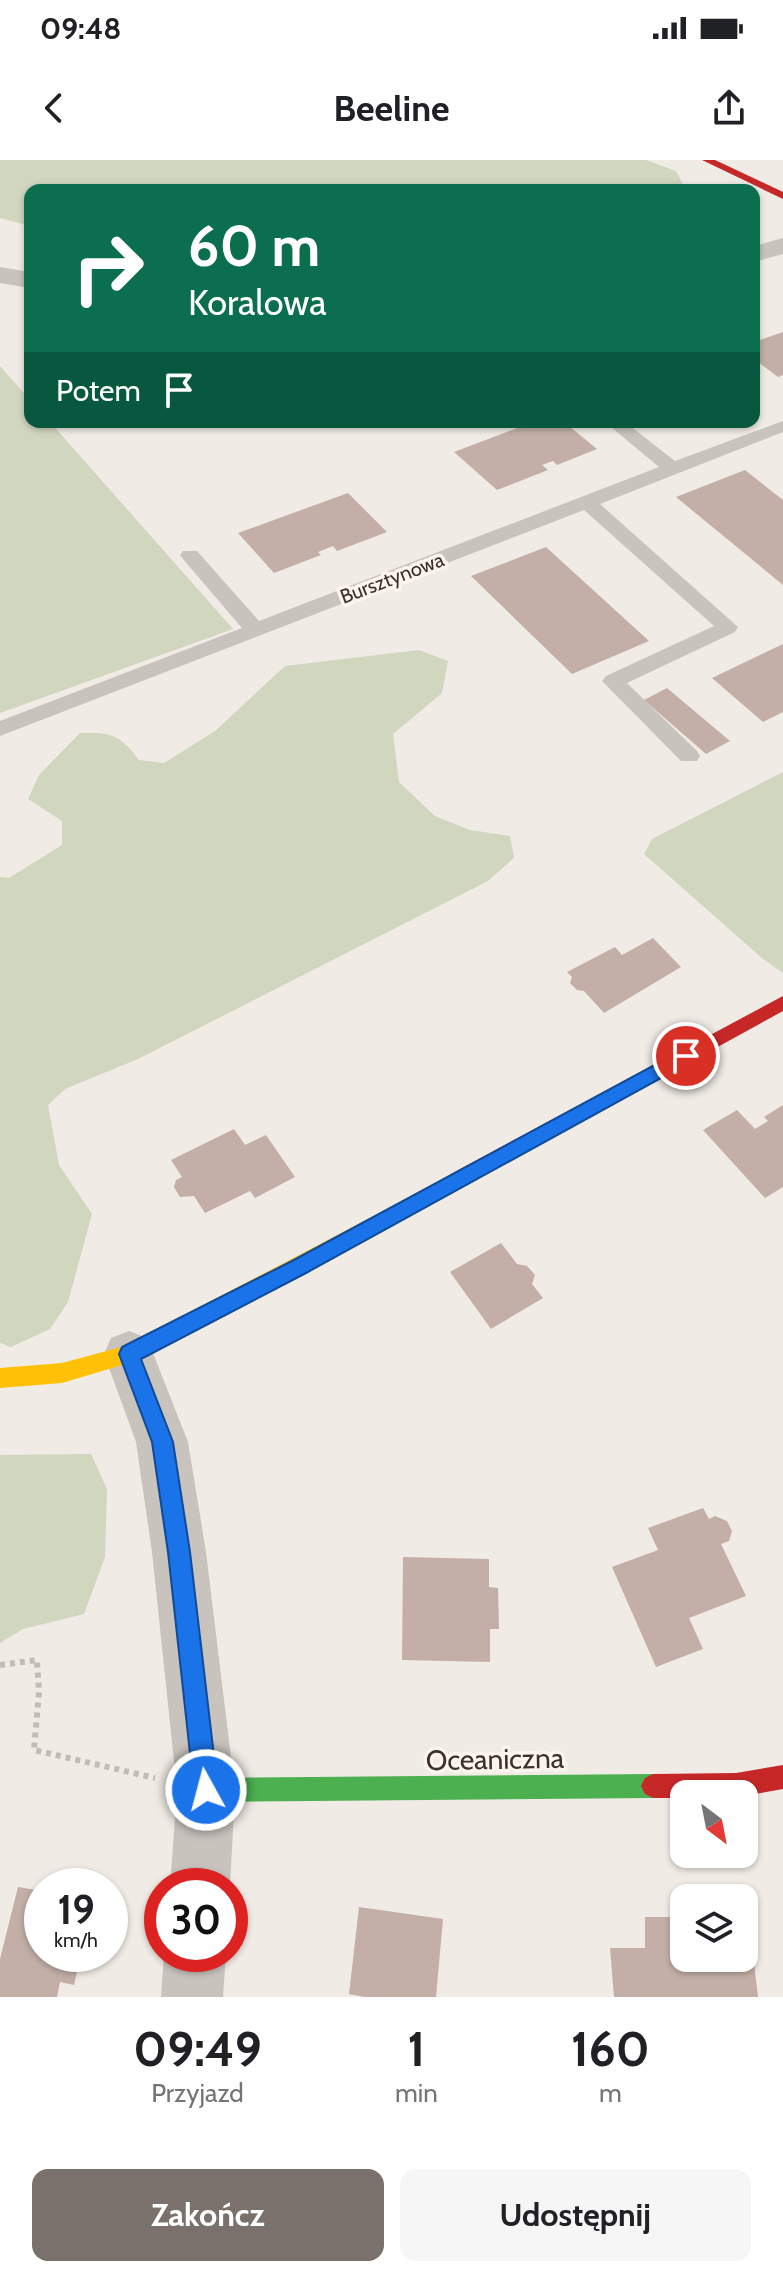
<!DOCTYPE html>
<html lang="pl">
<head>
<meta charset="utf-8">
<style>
  :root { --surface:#fff; --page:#f6f6f6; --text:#202124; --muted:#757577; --accent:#7a716c }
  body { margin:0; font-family:Cabin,sans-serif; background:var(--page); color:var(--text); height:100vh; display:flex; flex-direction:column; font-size:30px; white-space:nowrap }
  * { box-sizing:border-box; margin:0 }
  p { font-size:26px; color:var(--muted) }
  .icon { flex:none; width:44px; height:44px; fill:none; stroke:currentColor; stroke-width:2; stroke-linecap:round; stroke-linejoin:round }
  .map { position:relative; height:1837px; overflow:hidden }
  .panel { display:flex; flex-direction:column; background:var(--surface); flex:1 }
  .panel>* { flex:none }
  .top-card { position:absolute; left:24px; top:24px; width:736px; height:244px; border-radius:16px; box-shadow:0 2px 6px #0004; background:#0b6e4f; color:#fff; overflow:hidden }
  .needle { width:52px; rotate:148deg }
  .fabs { position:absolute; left:670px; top:1620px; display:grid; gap:16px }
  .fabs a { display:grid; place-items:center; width:88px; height:88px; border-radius:16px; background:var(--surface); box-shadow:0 2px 6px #0004; font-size:40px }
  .speed { position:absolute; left:24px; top:1708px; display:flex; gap:16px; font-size:40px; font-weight:700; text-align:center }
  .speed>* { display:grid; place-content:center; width:104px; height:104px; border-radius:50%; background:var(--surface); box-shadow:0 2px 6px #0004; line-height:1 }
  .speed small { font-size:20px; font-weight:400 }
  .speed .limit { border:12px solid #d22; background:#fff; color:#111 }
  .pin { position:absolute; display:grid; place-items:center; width:68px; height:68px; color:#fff; margin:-34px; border:4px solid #fff; border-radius:50%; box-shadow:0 2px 8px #0007 }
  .me { position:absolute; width:88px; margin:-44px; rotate:353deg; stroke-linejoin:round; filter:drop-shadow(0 0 6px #0008) }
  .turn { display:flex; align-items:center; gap:28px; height:168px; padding:0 32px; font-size:36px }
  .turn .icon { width:104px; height:104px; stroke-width:2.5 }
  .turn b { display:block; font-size:56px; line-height:68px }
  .then { display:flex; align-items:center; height:76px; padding:0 32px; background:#0003; gap:16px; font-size:30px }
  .eta { display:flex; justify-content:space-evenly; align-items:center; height:136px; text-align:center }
  .eta b { font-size:48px; font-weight:800; line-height:56px }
  .button { display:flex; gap:16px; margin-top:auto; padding:16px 32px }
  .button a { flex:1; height:92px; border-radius:16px; background:var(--accent); color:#fff; font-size:32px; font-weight:800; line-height:92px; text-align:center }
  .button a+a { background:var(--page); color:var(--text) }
  .status { display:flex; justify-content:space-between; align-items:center; height:56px; padding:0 40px; background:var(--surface); direction:ltr }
  .status svg { height:22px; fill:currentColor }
  header { display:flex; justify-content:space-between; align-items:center; height:104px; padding:0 32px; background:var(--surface); font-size:36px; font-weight:800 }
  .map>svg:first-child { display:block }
  .green { fill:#d1d6bf }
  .building { fill:#c3afa7 }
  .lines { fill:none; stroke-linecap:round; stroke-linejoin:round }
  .path { stroke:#c2bbb6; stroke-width:6; stroke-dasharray:5 5; stroke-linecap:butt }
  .lane { fill:#c9c3be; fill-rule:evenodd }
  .street { fill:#c9c3be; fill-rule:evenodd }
  .fast { fill:#4caf50; fill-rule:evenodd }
  .slow { fill:#ffc107; fill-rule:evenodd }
  .jam { fill:#c62828; fill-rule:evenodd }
  .route { fill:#1a73e8; stroke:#114b97; stroke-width:2 }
  .labels { text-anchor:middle; stroke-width:7; stroke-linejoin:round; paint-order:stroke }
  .far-street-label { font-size:20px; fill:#3b302b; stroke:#fbf5ee }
  .near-street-label { font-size:28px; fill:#3b302b; stroke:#fbf5ee }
</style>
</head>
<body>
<div class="status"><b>09:48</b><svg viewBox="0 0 49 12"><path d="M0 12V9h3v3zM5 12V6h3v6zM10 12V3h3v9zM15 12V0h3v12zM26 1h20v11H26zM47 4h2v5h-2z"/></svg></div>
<header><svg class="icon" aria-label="back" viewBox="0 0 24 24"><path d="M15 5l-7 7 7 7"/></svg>Beeline<svg class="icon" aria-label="share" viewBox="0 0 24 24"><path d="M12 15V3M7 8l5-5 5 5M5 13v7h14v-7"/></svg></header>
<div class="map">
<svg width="783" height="1837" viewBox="0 0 783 1837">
  <rect width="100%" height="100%" fill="#f0ebe5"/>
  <path class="green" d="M0 0H646L676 11 686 30H30V66L0 58Z
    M0 206 30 240V262H50L233 469 0 553Z
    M419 490 448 501 442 533 393 574 399 622 435 656 470 670 510 676 514 698 488 721 138 899 65 929 48 945 59 1005 92 1054 68 1142 50 1169 11 1187 0 1183V717L9 718 62 685V661L28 639 39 615 80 573C111 572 120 575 139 600L164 603 215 571 285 506Z
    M783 612V813L763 799 644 694 652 679Z
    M91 1294 107 1329 105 1397 84 1454 23 1469 0 1483V1295Z"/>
  <path class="building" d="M783 172V215L778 217 754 199V182Z
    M533 262H564L597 289 557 305 553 301 542 305 548 310 497 330 454 292Z
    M745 310 783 340V425L676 337Z
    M348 333 387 372 337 391 333 386 318 392 321 395 274 413 238 373Z
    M546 387 649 481 572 514 471 416Z
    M783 484V552L763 562 712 518Z
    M667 528 730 581 706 594 644 540Z
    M653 778 681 807 604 853 584 831 577 830 570 823 572 817 567 812 615 787 622 795Z
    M783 945V1027L765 1038 703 970 737 950 755 969 768 961 764 957Z
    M234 969 245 985 266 975 295 1017 255 1038 250 1031 205 1053 194 1036 180 1037 174 1027 176 1020 182 1017 171 1000Z
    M501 1083 517 1104 527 1106 535 1115 532 1124 543 1138 491 1169 450 1112Z
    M703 1348 709 1359 715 1356 727 1361 732 1371 729 1381 721 1384 746 1436 689 1458 703 1489 656 1507 612 1407 658 1390 648 1368Z
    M403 1397 489 1399V1427L498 1428 499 1469H490V1502L402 1500Z
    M18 1727 42 1731V1794H81L74 1825 60 1822 57 1837H0V1799Z
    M359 1747 443 1759 436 1837H365L349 1834Z
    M645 1757H684V1798H744V1758L749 1759 758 1837H614L610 1788H645Z"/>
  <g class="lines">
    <path class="path" d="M0 1505 37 1500 39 1532 34 1590 155 1618"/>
    <path class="lane" d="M783 261V272L600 344 738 467 735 472 627 523 697 591 700 596 697 601H681L602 521 606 516 714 466 584 350 0 576V561L242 468 183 399 180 395 183 391H197L259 461 659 307 605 262H625L675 301Z"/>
    <path class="street" d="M783 78V94L754 102V86Z
      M0 107 30 112V128L0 123Z
      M129 1171 147 1178 188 1282 206 1392 235 1630 230 1727 170 1726 177 1630 152 1392 136 1282 104 1194 111 1178Z
      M164 1794H226L223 1837H161Z"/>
    <path class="fast" d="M653 1614 661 1618 665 1626 661 1634 653 1638 206 1642 198 1638 194 1630 198 1622 206 1618Z"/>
    <path class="slow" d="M458 1012 465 1014 467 1020 465 1026 306 1113 136 1201 62 1223 0 1228V1208L62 1203 125 1186Z"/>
    <path class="jam" d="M702 0H715L783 32V39Z
      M783 836V851L465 1026 458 1028 451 1026 449 1020 451 1014Z
      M783 1605V1629L744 1636 684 1634V1638H653L645 1634 641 1626 645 1618 653 1614 736 1613Z"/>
  </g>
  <path class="route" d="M686 888 695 896 692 901 306 1113 141 1199 173 1282 190 1392 218 1630 215 1639 206 1643 198 1639 194 1630 168 1392 152 1282 119 1194 122 1187 292 1101Z"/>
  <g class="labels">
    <g class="far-street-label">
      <text transform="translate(392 418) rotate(-21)" y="7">Bursztynowa</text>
    </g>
    <g class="near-street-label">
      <text transform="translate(495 1599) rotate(-1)" y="10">Oceaniczna</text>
    </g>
  </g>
</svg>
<div class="fabs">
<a><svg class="needle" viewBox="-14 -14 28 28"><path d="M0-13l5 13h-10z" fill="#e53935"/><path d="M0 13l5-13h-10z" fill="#757577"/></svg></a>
<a><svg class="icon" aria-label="layers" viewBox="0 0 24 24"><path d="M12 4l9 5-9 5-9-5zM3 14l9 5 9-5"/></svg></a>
</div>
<div class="speed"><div>19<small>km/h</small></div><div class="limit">30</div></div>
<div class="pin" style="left:686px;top:896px;background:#d93025"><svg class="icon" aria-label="arrive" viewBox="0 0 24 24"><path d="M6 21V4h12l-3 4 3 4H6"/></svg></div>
<svg class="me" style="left:206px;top:1630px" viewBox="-20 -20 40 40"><circle r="17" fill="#1a73e8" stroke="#fff" stroke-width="3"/><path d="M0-11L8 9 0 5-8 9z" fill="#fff"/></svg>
<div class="top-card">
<div class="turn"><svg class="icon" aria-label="right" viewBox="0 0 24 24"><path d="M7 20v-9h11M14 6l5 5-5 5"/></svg><div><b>60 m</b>Koralowa</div></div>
<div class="then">Potem<svg class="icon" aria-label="arrive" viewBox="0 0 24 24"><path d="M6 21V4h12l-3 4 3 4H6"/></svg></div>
</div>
</div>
<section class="panel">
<div class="eta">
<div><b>09:49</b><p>Przyjazd</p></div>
<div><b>1</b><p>min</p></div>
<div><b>160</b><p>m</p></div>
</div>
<div class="button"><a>Zakończ</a><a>Udostępnij</a></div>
</section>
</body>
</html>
